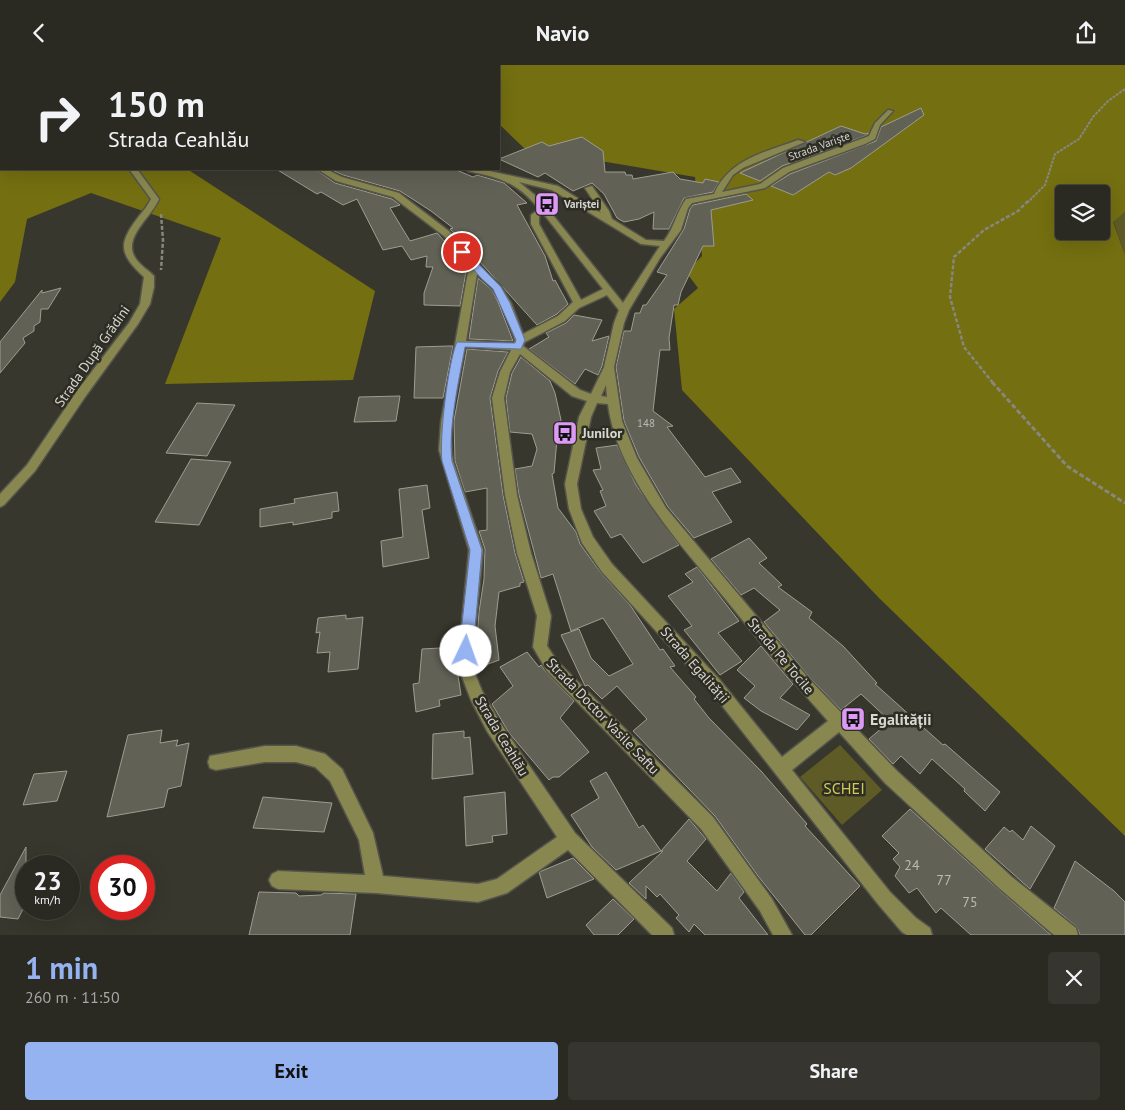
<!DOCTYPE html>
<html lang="en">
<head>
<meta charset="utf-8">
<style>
  :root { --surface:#2a2922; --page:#36352f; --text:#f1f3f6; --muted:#a5a6a5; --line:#464540; --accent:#95b2f1 }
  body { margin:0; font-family:"PT Sans",sans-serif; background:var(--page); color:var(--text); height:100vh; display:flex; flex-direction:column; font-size:19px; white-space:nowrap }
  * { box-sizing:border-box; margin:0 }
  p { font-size:16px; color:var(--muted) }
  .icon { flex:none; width:28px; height:28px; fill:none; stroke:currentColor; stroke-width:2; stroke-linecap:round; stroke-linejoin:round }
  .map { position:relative; height:870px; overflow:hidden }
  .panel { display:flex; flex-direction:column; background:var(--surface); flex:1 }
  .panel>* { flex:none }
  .hud { position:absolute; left:0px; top:0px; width:500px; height:105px; box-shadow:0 5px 20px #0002,0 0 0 1px var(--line); background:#2a2922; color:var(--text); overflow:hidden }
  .tools { position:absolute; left:1055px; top:120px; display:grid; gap:10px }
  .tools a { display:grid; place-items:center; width:55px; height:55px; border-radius:5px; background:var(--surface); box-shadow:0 5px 20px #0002,0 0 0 1px var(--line); font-size:25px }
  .speed { position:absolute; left:15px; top:790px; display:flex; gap:10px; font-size:25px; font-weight:700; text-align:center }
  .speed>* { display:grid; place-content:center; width:65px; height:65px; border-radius:50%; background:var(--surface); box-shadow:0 5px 20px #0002,0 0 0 1px var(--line); line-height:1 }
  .speed small { font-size:12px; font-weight:400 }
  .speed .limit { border:8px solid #d22; background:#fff; color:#111 }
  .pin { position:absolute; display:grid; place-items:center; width:42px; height:42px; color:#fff; margin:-21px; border:2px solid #fff; border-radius:50%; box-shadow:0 1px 5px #0007 }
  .me { position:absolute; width:55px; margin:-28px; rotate:3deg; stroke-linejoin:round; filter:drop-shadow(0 0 4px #0008) }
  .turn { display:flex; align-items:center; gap:18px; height:105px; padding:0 25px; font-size:22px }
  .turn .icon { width:65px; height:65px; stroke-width:2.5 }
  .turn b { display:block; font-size:35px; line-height:42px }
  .round { display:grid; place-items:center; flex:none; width:52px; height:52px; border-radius:5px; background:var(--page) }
  .overview { display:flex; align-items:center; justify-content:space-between; height:85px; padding:0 25px }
  h1 { font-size:30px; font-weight:800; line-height:38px; color:var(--accent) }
  .primary-button { display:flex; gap:10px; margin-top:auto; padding:10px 25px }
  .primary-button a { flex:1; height:58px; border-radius:5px; background:var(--accent); color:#111; font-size:20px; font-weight:800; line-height:58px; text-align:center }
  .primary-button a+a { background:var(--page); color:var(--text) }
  header { display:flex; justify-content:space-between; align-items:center; height:65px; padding:0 25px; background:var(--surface); font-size:22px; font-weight:800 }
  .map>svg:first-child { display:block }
  .green { fill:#5e5b26 }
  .forest { fill:#746f10; fill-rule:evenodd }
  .building { fill:#616156; stroke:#9d9d91 }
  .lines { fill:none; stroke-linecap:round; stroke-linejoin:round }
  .minor-casing { stroke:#55544b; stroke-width:3 }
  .path-far2 { stroke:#88877f; stroke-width:2; stroke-dasharray:3 1; stroke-linecap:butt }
  .path-far1 { stroke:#88877f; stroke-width:2.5; stroke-dasharray:4 2; stroke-linecap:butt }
  .path { stroke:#88877f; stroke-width:3; stroke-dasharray:5 2.5; stroke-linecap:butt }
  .minor { fill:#898750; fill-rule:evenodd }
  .route { fill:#95b2f1; stroke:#61749d }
  .labels { text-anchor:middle; stroke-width:5; stroke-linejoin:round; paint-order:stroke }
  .far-street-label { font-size:11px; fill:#d8d8d2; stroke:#2d2d24 }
  .far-poi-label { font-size:11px; font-weight:bold; fill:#d8d8d2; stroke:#2d2d24; text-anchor:start }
  .number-label { font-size:11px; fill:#babab3 }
  .street-label { font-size:14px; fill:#d8d8d2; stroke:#2d2d24 }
  .poi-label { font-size:14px; font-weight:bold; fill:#d8d8d2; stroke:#2d2d24; text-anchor:start }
  .near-number-label { font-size:14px; fill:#babab3 }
  .near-poi-label { font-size:16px; font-weight:bold; fill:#d8d8d2; stroke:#2d2d24; text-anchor:start }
  .near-park-label { font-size:16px; fill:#d0ca56; stroke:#2d2d24 }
</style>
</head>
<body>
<header><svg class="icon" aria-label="back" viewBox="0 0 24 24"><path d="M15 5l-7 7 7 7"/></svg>Navio<svg class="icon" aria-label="share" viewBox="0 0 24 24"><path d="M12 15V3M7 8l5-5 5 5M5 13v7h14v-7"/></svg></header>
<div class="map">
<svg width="1125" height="870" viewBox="0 0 1125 870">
  <rect width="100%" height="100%" fill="#38372d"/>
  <path class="green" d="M1125 147V190L1113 156Z
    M840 680 882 725 842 760 800 712Z"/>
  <path class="forest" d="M0 0 2 1 1 104H187L375 226 353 315 165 319 221 173 91 128 27 154 15 217 0 237Z
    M356 0H1125V147L1113 157 1125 190V771L879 533 682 325 674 244 698 223 686 207 702 191 695 112 524 83 499 59V1ZM1064 129H1101V166H1064Z"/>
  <path class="building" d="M921 43 924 50 851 103 835 110 829 107 793 130 771 121 790 109 876 76 881 62Z
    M841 61 865 69 869 68 868 70 782 101 760 116 740 108Z
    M582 72 603 86 605 107H625L626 110H632L633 114 673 107 680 114 703 118 705 114 719 117 713 127 684 133 669 164H653L654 147 639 154 624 157 617 153 604 129 592 118 573 126 545 108 538 112 499 94 542 77 549 81Z
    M276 104H315L335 118 392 134 400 140 390 143 410 176 437 168 470 204 466 207 460 241 424 240V228L433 202H426L427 191 411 195 402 181 383 185 357 134 343 140 321 127 317 129Z
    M330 104H454L473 112 477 110 504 118 527 138 517 140 545 191 553 216 555 215 568 239 557 249 537 260 450 164 453 163 431 146 400 126 343 110Z
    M746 129 753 135 711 145 714 181H703L681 227 678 240H674L669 273 670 285H660L653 346 673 361 667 362 705 412 731 403 741 417 712 427 732 457 694 473 668 442 639 392 624 356 616 302 624 266H631L635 248H640L643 240H646L667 210 657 207 684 164 690 144 693 140Z
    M478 213 492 225 498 237 513 276 469 274Z
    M61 223 48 244H41L40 257 34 261V266L23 273 25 278 0 308V277L42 225V228Z
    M574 250 602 255 592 276 609 271 602 301 598 310 585 304 575 319 529 284 549 272 546 268 566 258Z
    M449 281H453L443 333H414L416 282Z
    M467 284 508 287 498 306 490 333 503 430 515 488 524 517 520 518V521L499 527 495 561 499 595 475 604 479 547 484 514 485 484 479 466 487 465V423L465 427 455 396 454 356Z
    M521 292 550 316 555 328 561 355 557 374 554 408 552 409 558 443 576 467 580 479 601 508 630 540 660 585 663 584 675 601 670 602 696 632 694 634 709 653 761 706 807 759 805 761 860 821 811 870H805L758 811 715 751 633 666 647 654 617 621 602 634 588 620 585 621 561 570 579 564 591 593 609 611 633 599 603 553 571 566 553 509 541 513 519 430 515 404 532 401 537 384 532 369 510 367 506 333 512 308Z
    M400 331 396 356 354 357 359 332Z
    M197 338 235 340 207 391 166 388Z
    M617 380 636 420 679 480 643 498 621 469 611 473 594 446 606 441 600 426 603 425 593 405 601 404 596 383Z
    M191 394 231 397 199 460 155 457Z
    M427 420 430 443 422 445 429 493 383 502 381 476 403 472 399 424Z
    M337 427 339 446 332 447V453L293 460V457L260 462V444L295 438 294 434Z
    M749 473 767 493 759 498 782 520 778 522 812 547 809 553 843 581 877 618 875 619 943 680 945 679 1000 727 985 746 964 726 965 724 932 694 920 709 901 691 893 699 869 674 890 656 861 629 841 645 810 613 764 557 780 545 754 523 741 530 711 494Z
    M697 502 739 556 718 568 742 596 720 610 684 565 692 561 668 531 693 517 685 509Z
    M346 550V554L363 552 358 604 328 607 330 587 317 588 320 567 316 568 318 553Z
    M761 581 793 619 780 633 810 650 797 665 761 646 744 633 755 621 737 605Z
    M458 582 457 604 461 630 439 635 440 641 416 647 413 619 419 618 422 584Z
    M527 587 539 602 541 600 546 607 574 636 560 653 589 687 559 712H553L549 715 509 668 492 639 513 621 500 602Z
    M162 665 160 678 178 675 176 681 189 678 181 721 168 724 164 742 107 752 128 670Z
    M464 666V673L470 672 473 709 432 714 433 669Z
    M67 706 57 736 23 740 34 709Z
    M606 707 639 763 643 760 661 786 616 805 592 782 571 750 599 733 590 716Z
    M505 727 507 769 492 771 493 777 466 781 464 732Z
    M263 732 332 738 324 767 253 763Z
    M910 744 999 825 1051 870H971L941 843 936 848 917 823 909 828 895 811 900 802 893 794 899 788 882 771Z
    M689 754 706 774 687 796 717 826 731 808 744 827 739 833 768 870H705L694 859 689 867 676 853 679 850 660 829 657 832 646 821V834L629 818 663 786H661Z
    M1031 761 1055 781 1030 824 985 784 1004 762 1010 767 1012 765 1023 775Z
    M26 782V838L18 854 0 852V830Z
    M573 793 594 814 547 833 539 807Z
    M1075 796 1114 826 1125 837V870H1080L1077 862 1054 843Z
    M259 827 296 828 299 831 321 830 324 828 356 829 350 870H249Z
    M613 834 634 854 618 870H594L586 860Z"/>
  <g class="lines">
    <defs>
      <path id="minor" d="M54 0H61L62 1H55Z
        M146 0H154L155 1H147Z
        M199 0H205L206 1H200Z
        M888 45 893 46 880 60 875 74 865 79 789 107 765 123 692 138 688 143 681 165 660 193 629 245 624 258 614 302 622 356 637 393 666 443 809 614 897 706 1012 812 1076 863 1078 870H1054L1000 824 885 718 839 667 792 705 890 827 916 853 930 863 932 870H907L902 867 878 839 709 624 602 507 582 478 569 444 565 419 579 352 587 336 572 331 520 289 510 307 504 333 517 430 531 488 551 551 547 581 557 596 713 752 772 834 792 870H773L760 846 701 764 547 606 533 582 537 551 517 488 505 430 492 333 500 307 511 285 465 282C459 318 446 360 453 396L483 485 473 586V604L482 626 499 656 575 768 672 863 674 870H652L568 785 507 828 478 837 376 828 278 824 272 821 269 815 272 809 278 806 365 810 359 775 330 716 315 702 296 697H265L216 705 210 703 208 697 210 691 265 681H296L325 689 342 704 373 768 383 811 478 819 497 814 557 772 487 666 471 635 459 604V586L469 485 439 385 441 357 468 207 473 204 444 171 393 132 336 116 317 104H326L342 112 399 128 450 167 487 209 500 220 511 238 523 269 558 251 573 237 531 159V150L539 144C517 117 500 113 468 106L467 104H480L558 121 601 148 585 123 592 121 609 146 612 154 646 175 664 176C674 163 676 148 686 134L714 129C729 94 766 87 798 75L805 77 743 103 733 110 722 127 760 119 783 103 869 71 875 58ZM519 117 552 125 641 179 660 181 623 238 548 144V141ZM543 148 603 224 581 235 539 159V151ZM477 209 493 224 501 238 515 275 514 278 466 276ZM607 230 619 245 614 258 604 302 591 329 580 325 523 281 525 277 565 256 579 243ZM606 320 607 332 601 331ZM597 338 608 339C617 412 682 481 727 536 760 577 793 617 828 656L782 692 719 614 612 499 593 472 581 444 577 419 591 352Z
        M129 104H137L159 134C152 152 121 173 136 194 141 201 148 205 154 211V222L150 239 138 259 85 332 35 406 4 440 0 442V429L27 400 77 326 129 258 140 239 144 212C118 188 118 178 140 150 144 145 148 140 151 134Z"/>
    </defs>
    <use href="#minor" class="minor-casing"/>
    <path class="path-far2" d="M1027 138 1045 120 1055 89 1079 74 1093 52 1108 36 1125 24"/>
    <path class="path-far1" d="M161 149 163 175 161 205
      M993 318 964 282 950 232 954 192 984 165 1018 146 1028 136"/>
    <path class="path" d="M992 317 1067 401 1125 438"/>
    <use href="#minor" class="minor"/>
  </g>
  <path class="route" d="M460 185H465L501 222 510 238 525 275 521 284H518L465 282C459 315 448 363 452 396L482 485 473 586 471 590 466 592 461 590 459 586 470 485 442 396C439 375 448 296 457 277L515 278 516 275 493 224 481 213 460 189Z"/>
  <defs>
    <symbol id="bus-square" viewBox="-11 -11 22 22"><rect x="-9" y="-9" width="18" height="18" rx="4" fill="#dc99f5" stroke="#2d2d24"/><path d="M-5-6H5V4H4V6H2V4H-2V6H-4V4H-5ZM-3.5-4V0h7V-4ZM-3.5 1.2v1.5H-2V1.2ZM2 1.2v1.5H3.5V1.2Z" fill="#111"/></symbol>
  </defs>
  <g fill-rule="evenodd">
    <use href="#bus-square" x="533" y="125" width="28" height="28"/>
    <use href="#bus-square" x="551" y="354" width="28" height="28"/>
    <use href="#bus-square" x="839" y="640" width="28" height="28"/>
  </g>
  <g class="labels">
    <g class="far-street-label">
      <text transform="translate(819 81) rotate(-20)" y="4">Strada Variște</text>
    </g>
    <g class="far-poi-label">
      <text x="564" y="143">Variștei</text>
    </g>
    <g class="number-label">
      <text x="646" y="362">148</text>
    </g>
    <g class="street-label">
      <text transform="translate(92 291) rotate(-55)" y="5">Strada După Grădini</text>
      <text transform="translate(781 591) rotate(50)" y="5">Strada Pe Tocile</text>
      <text transform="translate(695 600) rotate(49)" y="5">Strada Egalității</text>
      <text transform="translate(603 651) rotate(46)" y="5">Strada Doctor Vasile Saftu</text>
      <text transform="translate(502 671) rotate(59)" y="5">Strada Ceahlău</text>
    </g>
    <g class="poi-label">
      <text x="582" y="373">Junilor</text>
    </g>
    <g class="near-number-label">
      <text x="912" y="805">24</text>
      <text x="944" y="820">77</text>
      <text x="970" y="842">75</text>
    </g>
    <g class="near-poi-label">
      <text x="870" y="660">Egalității</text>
    </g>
    <g class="near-park-label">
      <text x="844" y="729">SCHEI</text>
    </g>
  </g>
</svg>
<div class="tools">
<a><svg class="icon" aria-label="layers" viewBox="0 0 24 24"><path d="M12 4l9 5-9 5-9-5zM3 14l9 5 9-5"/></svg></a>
</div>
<div class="speed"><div>23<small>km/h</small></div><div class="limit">30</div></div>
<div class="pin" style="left:462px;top:187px;background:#d93025"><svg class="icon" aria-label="arrive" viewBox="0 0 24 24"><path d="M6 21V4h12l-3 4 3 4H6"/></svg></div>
<svg class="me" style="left:466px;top:586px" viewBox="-20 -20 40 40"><circle r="19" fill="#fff"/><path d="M0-13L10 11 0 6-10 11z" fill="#95b2f1"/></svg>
<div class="hud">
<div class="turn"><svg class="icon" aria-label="right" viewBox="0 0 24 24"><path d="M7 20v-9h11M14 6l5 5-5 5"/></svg><div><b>150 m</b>Strada Ceahlău</div></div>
</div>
</div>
<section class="panel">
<div class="overview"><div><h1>1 min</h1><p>260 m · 11:50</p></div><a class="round"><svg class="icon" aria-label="close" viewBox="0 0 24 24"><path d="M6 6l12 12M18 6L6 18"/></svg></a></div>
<div class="primary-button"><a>Exit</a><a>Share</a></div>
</section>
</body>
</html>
